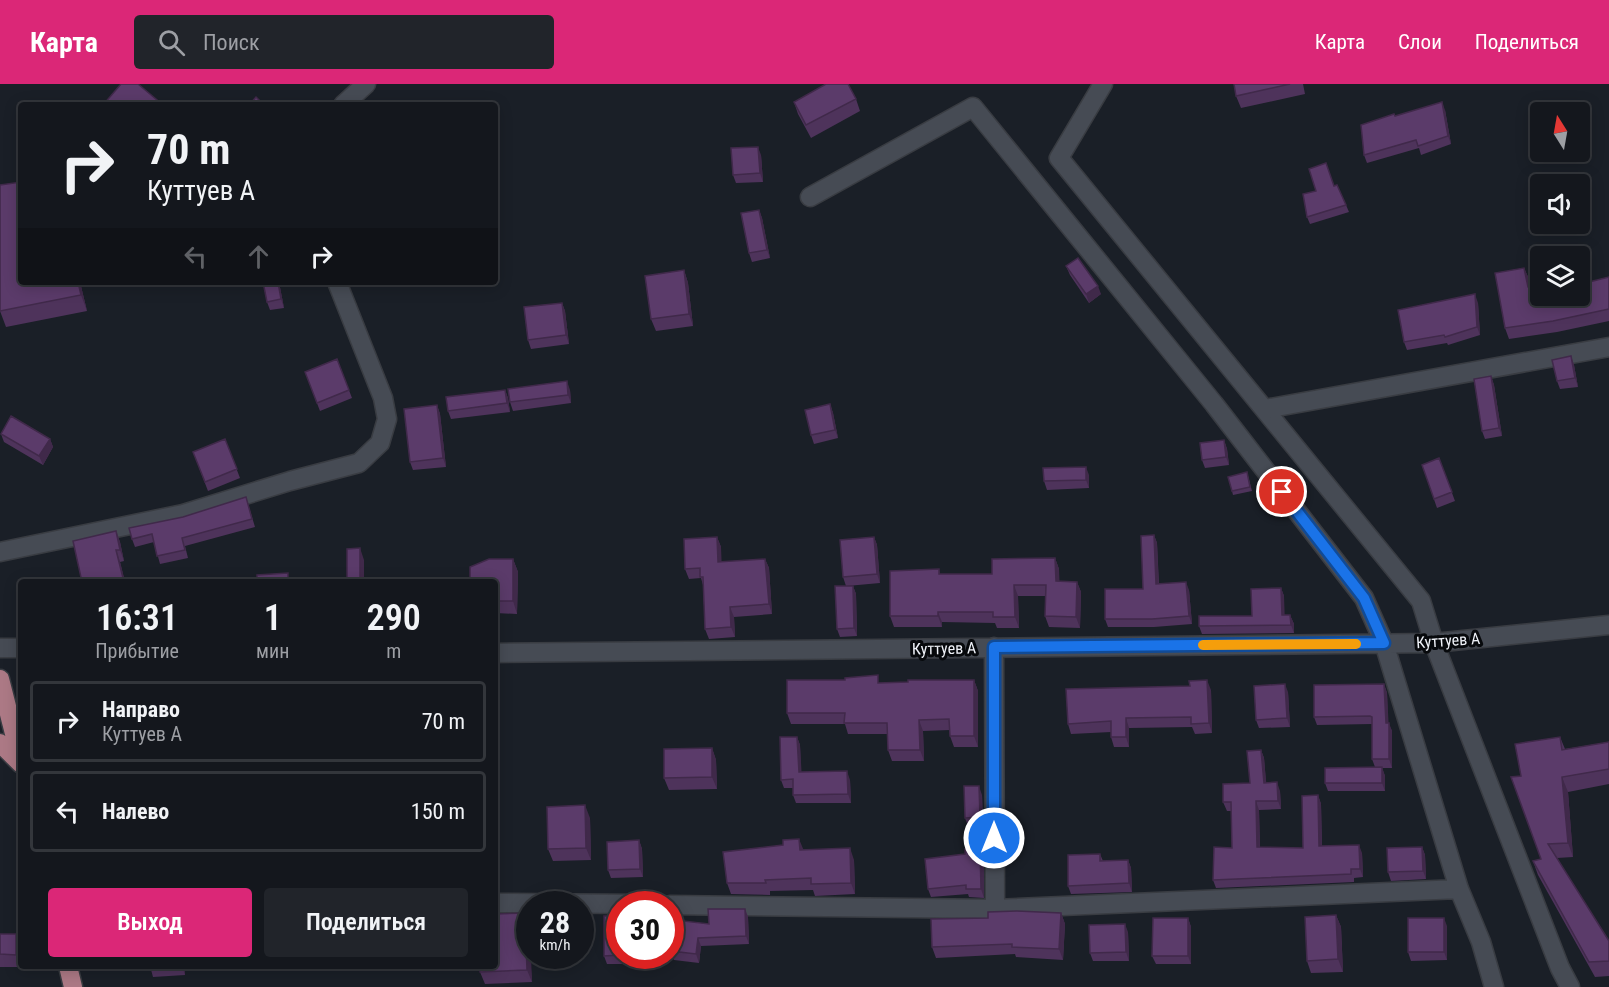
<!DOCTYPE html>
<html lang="ru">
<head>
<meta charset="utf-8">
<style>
  :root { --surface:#14171d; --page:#21242a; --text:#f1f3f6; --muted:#9d9fa4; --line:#33363b; --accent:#db2777 }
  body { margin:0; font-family:"Roboto Condensed",sans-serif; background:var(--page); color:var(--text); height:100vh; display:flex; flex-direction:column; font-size:22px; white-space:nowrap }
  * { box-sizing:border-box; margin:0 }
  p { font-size:20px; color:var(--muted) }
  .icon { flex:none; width:33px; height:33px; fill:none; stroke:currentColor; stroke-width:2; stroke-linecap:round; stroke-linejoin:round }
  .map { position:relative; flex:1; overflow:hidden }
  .side { position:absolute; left:18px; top:495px; width:480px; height:390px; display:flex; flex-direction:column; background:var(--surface); border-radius:6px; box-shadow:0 3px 15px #0003,0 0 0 2px var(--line) }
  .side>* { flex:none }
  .banner { position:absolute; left:18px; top:18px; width:480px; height:183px; border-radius:6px; box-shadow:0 3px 15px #0003,0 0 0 2px var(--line); background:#14171d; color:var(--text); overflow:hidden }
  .needle { width:39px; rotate:349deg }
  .buttons { position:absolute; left:1530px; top:18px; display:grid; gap:12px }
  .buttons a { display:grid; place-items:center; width:60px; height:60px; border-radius:6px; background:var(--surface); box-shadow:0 3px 15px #0003,0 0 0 2px var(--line); font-size:30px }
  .speed { position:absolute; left:516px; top:807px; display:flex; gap:12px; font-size:30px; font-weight:700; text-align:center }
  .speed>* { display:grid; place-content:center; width:78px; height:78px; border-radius:50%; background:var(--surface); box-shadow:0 3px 15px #0003,0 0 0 2px var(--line); line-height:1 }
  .speed small { font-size:15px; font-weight:400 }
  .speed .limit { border:9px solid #d22; background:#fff; color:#111 }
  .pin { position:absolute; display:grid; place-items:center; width:51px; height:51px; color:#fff; margin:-26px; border:3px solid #fff; border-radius:50%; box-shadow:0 2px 6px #0007 }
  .me { position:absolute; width:66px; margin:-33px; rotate:0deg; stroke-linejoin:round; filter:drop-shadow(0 0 4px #0008) }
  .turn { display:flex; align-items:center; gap:21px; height:126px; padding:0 30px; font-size:27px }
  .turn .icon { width:78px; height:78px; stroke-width:2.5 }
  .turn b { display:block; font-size:42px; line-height:51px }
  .lanes { display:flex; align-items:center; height:57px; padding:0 30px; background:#0003; justify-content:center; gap:30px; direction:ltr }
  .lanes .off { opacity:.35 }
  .eta { display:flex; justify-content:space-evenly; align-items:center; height:102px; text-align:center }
  .eta b { font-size:36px; font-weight:600; line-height:42px }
  .primary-button { display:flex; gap:12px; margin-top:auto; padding:12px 30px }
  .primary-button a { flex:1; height:69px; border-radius:6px; background:var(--accent); color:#fff; font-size:24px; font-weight:600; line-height:69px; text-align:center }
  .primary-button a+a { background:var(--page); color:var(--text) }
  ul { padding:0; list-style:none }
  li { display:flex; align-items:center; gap:18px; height:81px; margin:0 12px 9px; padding:0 18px; border:3px solid var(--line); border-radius:6px }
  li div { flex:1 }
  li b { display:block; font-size:22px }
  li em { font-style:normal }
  header { display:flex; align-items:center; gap:36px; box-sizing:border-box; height:84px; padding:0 30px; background:var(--accent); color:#fff }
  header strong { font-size:28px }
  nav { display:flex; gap:33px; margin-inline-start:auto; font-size:21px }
  .search { width:420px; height:54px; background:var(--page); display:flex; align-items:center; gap:15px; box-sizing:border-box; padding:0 21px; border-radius:6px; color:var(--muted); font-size:22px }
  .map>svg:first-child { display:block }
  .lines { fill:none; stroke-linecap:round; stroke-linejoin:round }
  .minor-casing { stroke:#393c42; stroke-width:21 }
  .major-casing { stroke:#393c42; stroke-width:21 }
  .minor { stroke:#464b54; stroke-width:18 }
  .major { stroke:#ac7985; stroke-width:18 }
  .wall { fill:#4e335b }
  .shaded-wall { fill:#40294a }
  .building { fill:#5b3b6a; stroke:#40294a; stroke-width:1.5 }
  .route-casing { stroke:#114b97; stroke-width:15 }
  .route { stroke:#1a73e8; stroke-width:10 }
  .slow { stroke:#f59e0b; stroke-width:10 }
  .labels { text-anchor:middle; stroke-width:6; stroke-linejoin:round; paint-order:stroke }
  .street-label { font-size:16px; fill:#f0f3f9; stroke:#07090c }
</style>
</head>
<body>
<header>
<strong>Карта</strong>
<div class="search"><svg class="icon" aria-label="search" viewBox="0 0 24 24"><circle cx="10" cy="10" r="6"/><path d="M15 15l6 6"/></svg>Поиск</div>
<nav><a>Карта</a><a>Слои</a><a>Поделиться</a></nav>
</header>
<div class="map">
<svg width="1609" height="903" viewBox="0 0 1609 903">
  <rect width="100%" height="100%" fill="#1a1f27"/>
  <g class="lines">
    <defs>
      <path id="minor" d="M1103 0 1059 74 1421 517 1434 559 1560 884 1570 903
        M343 21 366 0
        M810 113 973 23 1214 320 1364 514 1384 559 1459 805 1481 858 1494 903
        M1265 325 1609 263
        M0 468 183 430 290 397 359 379 380 359 387 335 383 314 337 198
        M994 563 995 825 1459 805
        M0 564H21
        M495 569 1434 559 1609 541
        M495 819 637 820
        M670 821 995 825"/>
      <path id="major" d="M0 595 21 677
        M0 659 21 680
        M68 882 73 903"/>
    </defs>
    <use href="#minor" class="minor-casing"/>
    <use href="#major" class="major-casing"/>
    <use href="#minor" class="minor"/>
    <use href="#major" class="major"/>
  </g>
  <path class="wall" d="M1234 0H1303L1305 10 1241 24 1236 12Z
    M856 15 860 27 811 54 798 30 794 18Z
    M1445 26 1451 60 1421 71 1419 64 1367 79 1364 71 1395 32Z
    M761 71 763 98 736 99 733 91Z
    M0 101 21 198H80L87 227 6 243 0 227Z
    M1334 102 1346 121 1349 128 1310 140 1307 133Z
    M1580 110H1581L1584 118 1587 131 1580 133Z
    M759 126 762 134 770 174 752 178 749 169Z
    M1066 182 1101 210 1089 219 1070 191Z
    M1524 184 1529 195 1530 203 1586 199 1609 193V237L1557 248 1509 255 1505 244Z
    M684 186 688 199 693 242 656 247 651 235Z
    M263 198H279L284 224 270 226 267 218Z
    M562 219 565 227 569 260 531 265 528 256Z
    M1478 219 1480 251 1448 261 1447 259 1407 266 1404 258Z
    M1571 272 1574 281 1578 303 1560 305 1557 297Z
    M337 275 352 314 320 327 305 288Z
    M1491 292 1494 301 1502 352 1485 355 1482 347Z
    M505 306 508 314 510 328 451 335 448 327Z
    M570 306 571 319 513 327 510 318Z
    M830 320 833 329 838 354 814 360 811 351Z
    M437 321 440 330 446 383 413 386 410 378Z
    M1 350 50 355 53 363 43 381 4 358Z
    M225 355 240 394 208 407 193 368Z
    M1224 356 1227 365 1229 381 1205 384 1202 376Z
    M1439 374 1455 417 1437 424 1422 381Z
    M1247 388 1252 407 1233 411 1232 407Z
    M1089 391V404L1047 406 1044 397Z
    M246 413 255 443 185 462 188 474 160 480 154 458 135 463 132 455 183 433Z
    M116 447 120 458 124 477 120 478 125 498H82Z
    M1154 451 1157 459 1159 500 1189 506 1192 540 1154 543H1108L1105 535 1143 505Z
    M717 453 721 463V478L765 475 769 484 772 530 734 533 735 553 709 555 705 545 703 501 701 494 689 495 685 485Z
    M874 453 877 461 880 499 847 502H853L856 510 857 552 840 553 837 545 846 502 843 493Z
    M1055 474 1059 485V497L1077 498 1081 508 1080 544 1049 543 1045 532 1046 512H1018L1019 544H997L995 539 942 538V543H894L890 532 939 485 940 490H992Z
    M513 475 518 488 517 530 495 529V498Z
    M1281 504 1284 512V531H1290L1294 540V549L1202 550 1199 542 1252 532Z
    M974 596 978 607V663H954L950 652V646L923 647 924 677H892L888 666V650H848L845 640H791L787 629 881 599Z
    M1384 600 1387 609 1388 639 1392 647V684H1382L1385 692V707H1328L1325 699 1375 683 1372 675V640L1317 641 1314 633Z
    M1211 606 1212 649 1195 650 1192 643 1129 644V663H1114L1111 653V648L1071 650 1068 640Z
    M1288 608 1290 643 1259 644 1256 636Z
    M797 653 800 661 801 688 850 696 851 719H796L793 711V704H784L781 696Z
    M1560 653 1565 665 1609 658V700L1568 708 1573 773 1557 774 1609 857V892L1595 893 1538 791 1533 777 1541 775 1521 692Z
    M712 664 716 676 717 705 669 706 664 694Z
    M1261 666 1264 674 1266 699 1280 707 1281 725 1259 726 1260 763 1303 764 1318 711 1321 720 1322 762 1362 769 1363 793 1354 794V798L1216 804 1213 796 1232 764 1231 727H1227L1223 718 1250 699Z
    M982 711 983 742H968L965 734Z
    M590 734 591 776 553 777 548 765Z
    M639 756 642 765 643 793 611 794 608 786Z
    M1422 763 1425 771 1426 795 1391 797 1388 788Z
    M803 766 854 776 855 810 815 812 813 806 770 807V811L731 810 727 799Z
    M1100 770 1103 777 1128 776 1131 784 1132 808 1071 810 1068 802Z
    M984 773V814L969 813 968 810 931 813 928 805Z
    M745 825 748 833 749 860 701 862 699 879 674 876 671 867 709 840Z
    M525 829 530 840V872L532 898 485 900 480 888Z
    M1061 829 1065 840 1063 876 1016 873 1015 870 936 874 932 863 988 834Z
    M1336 831 1341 843 1343 888 1311 889 1307 877Z
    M1188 834 1191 843V880H1156L1152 872Z
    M1447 842V876L1411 877 1408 868Z
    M1128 848 1129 877H1093L1090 869Z
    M0 850H16L20 862V883H0Z
    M604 872H624V880H607Z
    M150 882H185V891L153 893Z"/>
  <path class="shaded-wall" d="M1442 18 1445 26 1451 60 1448 52Z
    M758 63 761 71 763 98 760 89Z
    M1581 110 1584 118 1587 131 1584 123Z
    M759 126 762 134 770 174 767 166Z
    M1524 184 1529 195 1532 214 1528 203Z
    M684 186 688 199 693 242 689 230Z
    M78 198H80L87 227 81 211Z
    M278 198H279L284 224 281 215Z
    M1098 202 1101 210 1089 219 1086 210Z
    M1475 210 1478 219 1480 251 1477 243Z
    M562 219 565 227 569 260 566 251Z
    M1571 272 1574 281 1578 303 1575 294Z
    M1491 292 1494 301 1502 352 1499 344Z
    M567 297 570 306 571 319 568 311Z
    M505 306 508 314 510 328 507 319Z
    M830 320 833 329 838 354 835 346Z
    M437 321 440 330 446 383 443 374Z
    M50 355 53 363 43 381 39 372Z
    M1224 356 1227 365 1229 381 1226 373Z
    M1086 383 1089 391V404L1086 396Z
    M116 447 120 458 124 477 120 466Z
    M1154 451 1157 459 1159 508 1156 500Z
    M717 453 721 463 722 488 718 478Z
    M874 453 877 461 880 499 877 490Z
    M360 464 364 476V498L360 495Z
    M116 466 120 478 125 498H124Z
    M1055 474 1059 485 1060 508 1056 497Z
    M513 475 518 488 517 530 513 517Z
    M765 475 769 484 772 530 769 520Z
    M1077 498 1081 508 1080 544 1076 533Z
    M1186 498 1189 506 1192 540 1189 532Z
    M1014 501 1018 512 1019 544 1015 533Z
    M853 502 856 510 857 552 854 544Z
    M1281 504 1284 512 1285 540 1282 531Z
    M730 523 734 533 735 553 731 543Z
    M938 528 942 538V543L938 532Z
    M1290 531 1294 540V549L1291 541Z
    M974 596 978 607V663L974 652Z
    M1207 596 1211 606 1212 649 1209 639Z
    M1285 600 1288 608 1290 643 1287 634Z
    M1384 600 1387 609 1389 647 1386 639Z
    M1126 634 1129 644V663L1126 653Z
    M919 636 923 647 924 677 920 666Z
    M1389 639 1392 647V684L1389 675Z
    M797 653 800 661 802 696 799 688Z
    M712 664 716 676 717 705 712 693Z
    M1261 666 1264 674 1267 707 1264 699Z
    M1382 683 1385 692V707L1382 699Z
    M847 687 850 696 851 719 848 710Z
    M1562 693 1568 708 1573 773 1568 759Z
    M1277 698 1280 707 1281 725 1278 717Z
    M979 702 982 711 983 742 980 733Z
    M1318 711 1321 720 1322 771 1319 762Z
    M1256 717 1259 726 1260 771 1257 763Z
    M585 721 590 734 591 776 586 764Z
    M799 755 804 767 800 766Z
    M639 756 642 765 643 793 640 785Z
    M1359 761 1362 769 1363 793 1360 785Z
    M1422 763 1425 771 1426 795 1423 787Z
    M850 764 854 776 855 810 851 799Z
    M980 765 984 773V814L981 805Z
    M1128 776 1131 784 1132 808 1129 799Z
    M745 825 748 833 749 860 746 852Z
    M525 829 530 840V872H531L532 898 527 886Z
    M1061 829 1065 840 1063 876 1059 865Z
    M1336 831 1341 843 1343 888 1338 875Z
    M1188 834 1191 843V880L1188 872Z
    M1444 834 1447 842V876L1444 868Z
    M1125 840 1128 848 1129 877 1126 868Z
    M16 850 20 862V883L16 871Z
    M698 854 701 862 699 879 696 870Z
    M621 872H624V880Z
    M182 882H185V891Z"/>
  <path class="building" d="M121 0H138L163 21H103Z
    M826 0H848L856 15 806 41 794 18Z
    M1234 0H1290L1236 12Z
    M256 13 264 21H249Z
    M1442 18 1448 52 1418 62 1416 56 1364 71 1361 41 1394 30 1395 32Z
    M758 63 760 89 733 91 731 64Z
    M1326 79 1334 102 1337 101 1346 121 1307 133 1303 110 1316 107 1309 85Z
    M21 98V198H78L81 211 0 227V101Z
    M1580 110H1581L1584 123 1580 124Z
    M759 126 767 166 749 169 741 129Z
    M1078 174 1098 202 1086 210 1066 182Z
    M1524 184 1528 203 1540 201V212H1580V195L1584 194 1585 199 1609 193V225L1553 237 1505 244 1495 189Z
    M684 186 689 230 651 235 645 192Z
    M263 198H278L281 215 267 218Z
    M1475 210 1477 243 1445 253 1444 251 1404 258 1398 226Z
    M562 219 566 251 528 256 524 223Z
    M1571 272 1575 294 1557 297 1552 276Z
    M337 275 349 306 317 319 305 288Z
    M1491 292 1499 344 1482 347 1474 295Z
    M567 297 568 311 510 318 508 305Z
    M505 306 507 319 448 327 446 313Z
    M830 320 835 346 811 351 805 326Z
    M437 321 443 374 410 378 404 325Z
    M11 332 50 355 39 372 1 350Z
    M225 355 237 385 205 398 193 368Z
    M1224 356 1226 373 1202 376 1200 359Z
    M1439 374 1452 408 1434 415 1422 381Z
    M1086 383V396L1044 397 1043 384Z
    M1247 388 1250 403 1232 407 1228 393Z
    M246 413 252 435 182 454 185 466 157 472 152 450 132 455 129 444 183 433Z
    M116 447 120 466H116L124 498H82L73 457Z
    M1154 451 1156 500 1186 498 1189 532 1152 535H1105V505H1143L1141 452Z
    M717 453 718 478 765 475 769 520 730 523 731 543 705 545 703 493H700V484L685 485 684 455Z
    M874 453 877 490 843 493 840 456Z
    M360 464V495L410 494V498H347V465Z
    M1055 474 1056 497 1077 498 1076 533 1045 532 1046 501H1014L1015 533H993V528H938V532H890V487L939 485V490H992V475Z
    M489 475H513V517H495V498H470V483Z
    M288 489V498H257V491Z
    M835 502H853L854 544 837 545Z
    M1281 504 1282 531H1290L1291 541 1199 542V532H1252L1251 505Z
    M878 591V599L908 598V596H974V652H950L949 635 919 636 920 666H888L887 639H844L845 629H787V596H845V594Z
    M1207 596 1209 639 1191 640V633L1126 634V653H1111V637L1068 640 1066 605 1190 602 1189 597Z
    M1285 600 1287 634 1256 636 1254 602Z
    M1384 600 1386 639H1389V675H1372V633L1370 632 1314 633V601Z
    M780 653H797L799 688 847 687 848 710 793 711V695L781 696Z
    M1560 653 1562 666 1609 658V685L1562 693 1568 759 1548 760 1609 857V877L1589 878 1533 777 1541 775 1511 693 1521 692 1515 660Z
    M712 664V693L664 694V665Z
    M1261 666 1264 699 1277 698 1278 717H1256L1257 763 1303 764 1302 712 1318 711 1319 762 1359 761 1360 785H1351V790L1213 796 1214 763 1232 764 1231 718H1223V700L1250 699 1247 667Z
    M1382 683V699H1325V684Z
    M964 702H979L980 733 965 734Z
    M585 721 586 764 548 765 547 723Z
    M799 755 800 766 850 764 851 799 811 800V794L765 796 766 799H727L723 768 783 761V756Z
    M639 756 640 785 608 786 607 758Z
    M1422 763 1423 787 1388 788 1387 764Z
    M965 765H980L981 805H966V801L928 805 925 775 965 770Z
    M1100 770V777L1128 776 1129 799 1068 802V771Z
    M708 825H745L746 852 698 854 696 870 671 867 675 836 709 840Z
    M1017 827 1061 829 1059 865 1012 863V860L932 863 931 835 988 834V828Z
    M525 829 527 886 480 888V882H495V830Z
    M1336 831 1338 875 1307 877 1305 833Z
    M604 832H620V871L604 872Z
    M1153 834H1188V872H1152Z
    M1408 834H1444V868H1408Z
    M1125 840 1126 868 1090 869 1089 841Z
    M0 850H16V871L0 870Z
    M150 882H182V883L150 885Z"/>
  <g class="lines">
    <defs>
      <path id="route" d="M994 754V563L1384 559 1364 514 1282 408"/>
    </defs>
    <use href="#route" class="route-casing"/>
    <use href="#route" class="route"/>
    <path class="slow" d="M1203 561 1356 560"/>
  </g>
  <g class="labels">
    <g class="street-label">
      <text transform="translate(1448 556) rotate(-4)" y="6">Куттуев А</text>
      <text transform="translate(944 564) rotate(-1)" y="6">Куттуев А</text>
    </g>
  </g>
</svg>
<div class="buttons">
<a><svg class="needle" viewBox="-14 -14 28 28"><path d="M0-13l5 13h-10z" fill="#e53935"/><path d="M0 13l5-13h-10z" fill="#9d9fa4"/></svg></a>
<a><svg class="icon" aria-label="sound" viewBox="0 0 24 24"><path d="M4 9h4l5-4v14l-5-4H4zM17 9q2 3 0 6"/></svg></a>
<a><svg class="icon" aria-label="layers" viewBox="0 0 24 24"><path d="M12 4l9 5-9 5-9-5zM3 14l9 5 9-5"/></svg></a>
</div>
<div class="speed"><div>28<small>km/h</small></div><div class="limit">30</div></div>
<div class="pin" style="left:1282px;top:408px;background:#d93025"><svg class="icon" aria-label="arrive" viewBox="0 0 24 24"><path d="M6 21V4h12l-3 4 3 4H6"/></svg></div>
<svg class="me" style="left:994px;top:754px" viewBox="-20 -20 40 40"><circle r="17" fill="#1a73e8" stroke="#fff" stroke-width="3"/><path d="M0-11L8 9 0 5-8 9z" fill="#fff"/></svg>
<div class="banner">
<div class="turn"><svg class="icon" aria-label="right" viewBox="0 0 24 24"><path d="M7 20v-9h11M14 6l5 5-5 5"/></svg><div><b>70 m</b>Куттуев А</div></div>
<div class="lanes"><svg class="icon off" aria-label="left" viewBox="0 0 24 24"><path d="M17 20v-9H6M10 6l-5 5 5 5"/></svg><svg class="icon off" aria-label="ahead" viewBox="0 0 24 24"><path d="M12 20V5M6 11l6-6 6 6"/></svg><svg class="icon" aria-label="right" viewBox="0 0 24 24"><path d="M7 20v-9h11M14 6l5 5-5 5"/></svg></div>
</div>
<section class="side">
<div class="eta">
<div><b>16:31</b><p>Прибытие</p></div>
<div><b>1</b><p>мин</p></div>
<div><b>290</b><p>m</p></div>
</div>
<ul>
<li><svg class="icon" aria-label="right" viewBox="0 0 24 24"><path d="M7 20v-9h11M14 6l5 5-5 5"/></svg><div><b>Направо</b><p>Куттуев А</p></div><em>70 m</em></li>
<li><svg class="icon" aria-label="left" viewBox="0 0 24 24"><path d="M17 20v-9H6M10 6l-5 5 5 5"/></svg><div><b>Налево</b></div><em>150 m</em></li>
</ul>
<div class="primary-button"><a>Выход</a><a>Поделиться</a></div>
</section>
</div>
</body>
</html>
